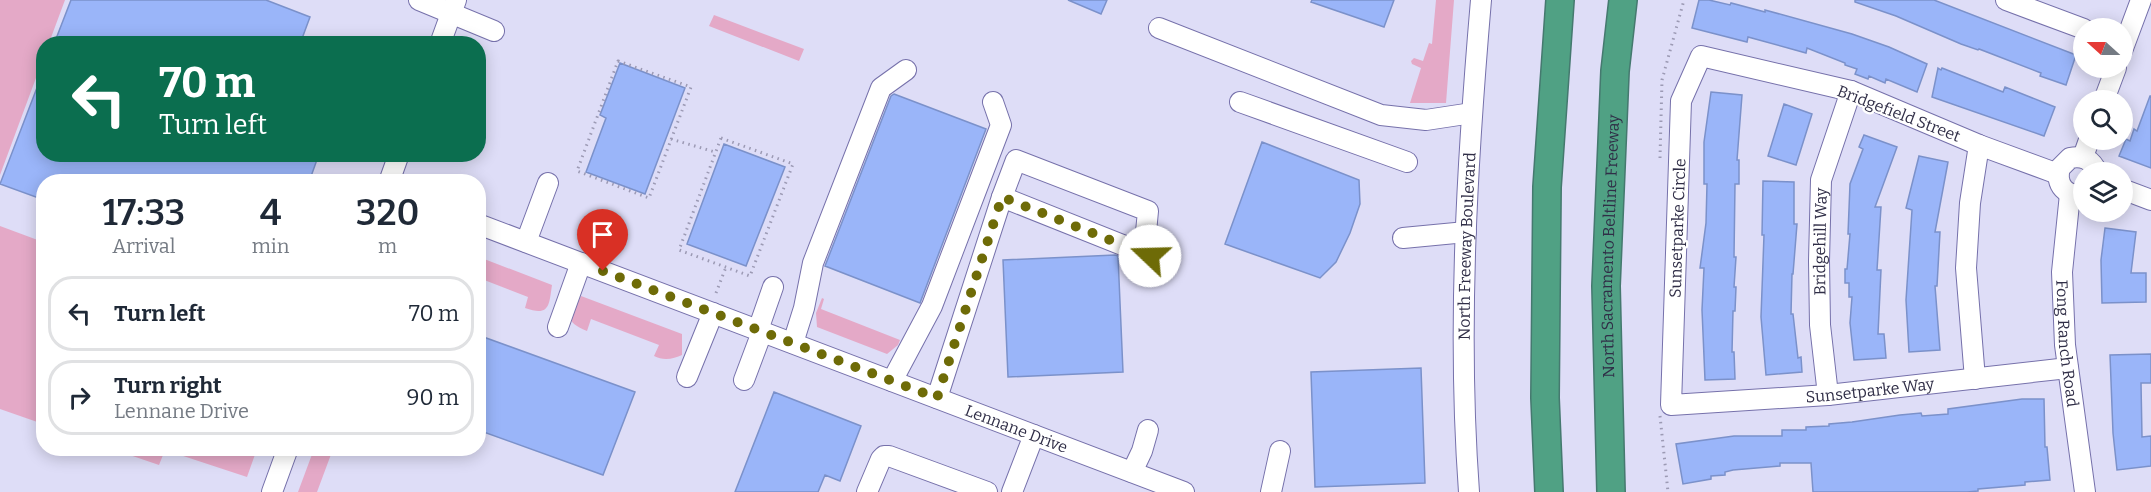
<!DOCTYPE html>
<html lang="en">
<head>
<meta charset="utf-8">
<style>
  :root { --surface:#fff; --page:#f6f6f7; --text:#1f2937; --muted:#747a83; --line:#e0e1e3 }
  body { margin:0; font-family:Bitter,serif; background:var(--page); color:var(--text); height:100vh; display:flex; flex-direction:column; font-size:22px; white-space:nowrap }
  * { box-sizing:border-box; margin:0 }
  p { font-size:20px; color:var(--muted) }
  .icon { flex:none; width:33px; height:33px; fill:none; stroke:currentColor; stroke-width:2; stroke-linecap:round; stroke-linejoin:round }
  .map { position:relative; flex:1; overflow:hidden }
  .drawer { position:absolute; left:36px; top:174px; width:450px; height:282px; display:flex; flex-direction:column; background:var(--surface); border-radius:24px; box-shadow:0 3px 15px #0003 }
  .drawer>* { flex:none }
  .banner { position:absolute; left:36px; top:36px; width:450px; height:126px; border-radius:24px; box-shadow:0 3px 15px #0003; background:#0b6e4f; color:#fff; overflow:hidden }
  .needle { width:39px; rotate:291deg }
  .buttons { position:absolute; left:2073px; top:18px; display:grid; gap:12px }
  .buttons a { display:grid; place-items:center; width:60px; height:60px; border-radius:50%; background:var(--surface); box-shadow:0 3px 15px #0003; font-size:30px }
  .pin { position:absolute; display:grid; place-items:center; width:51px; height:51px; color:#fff; margin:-62px -26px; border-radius:50% 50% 50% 0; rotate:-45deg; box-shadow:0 0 6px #0007 }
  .pin .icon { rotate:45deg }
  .me { position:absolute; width:66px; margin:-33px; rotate:291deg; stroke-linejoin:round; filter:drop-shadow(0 0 4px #0008) }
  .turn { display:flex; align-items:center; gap:21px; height:126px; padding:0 24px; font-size:27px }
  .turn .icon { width:78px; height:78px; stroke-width:2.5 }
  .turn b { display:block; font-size:42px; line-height:51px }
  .eta { display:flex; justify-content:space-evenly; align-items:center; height:102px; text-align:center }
  .eta b { font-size:36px; font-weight:600; line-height:42px }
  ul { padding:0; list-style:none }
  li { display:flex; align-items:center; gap:18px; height:75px; margin:0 12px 9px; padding:0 12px; border:3px solid var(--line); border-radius:24px }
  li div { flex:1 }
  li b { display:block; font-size:22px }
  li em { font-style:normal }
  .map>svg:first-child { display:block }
  .green { fill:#e4a9c7 }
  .building { fill:#9ab5f9; stroke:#7b91ca; stroke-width:1.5 }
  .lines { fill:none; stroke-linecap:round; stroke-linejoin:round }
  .minor-casing { stroke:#7671ab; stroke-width:22 }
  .highway-casing { stroke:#45796f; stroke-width:30 }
  .path { stroke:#9c9ab4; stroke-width:3; stroke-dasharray:1.5 4.5; stroke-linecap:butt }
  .minor { stroke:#fff; stroke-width:20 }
  .highway { stroke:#50a184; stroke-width:27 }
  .route { stroke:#6e6b07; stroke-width:10; stroke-dasharray:0 18 }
  .labels { text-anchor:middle; stroke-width:4.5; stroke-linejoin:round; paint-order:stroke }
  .street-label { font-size:16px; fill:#302e47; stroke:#fff }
</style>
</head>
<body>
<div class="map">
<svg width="2151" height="492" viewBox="0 0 2151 492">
  <rect width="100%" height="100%" fill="#deddf7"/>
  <path class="green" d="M0 0H65L49 43 44 44 43 59 0 175Z
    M1436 0H1454L1446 103H1410L1421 68 1412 64 1411 61 1414 58 1423 61 1429 43 1432 44Z
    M714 15 804 49 799 61 709 26Z
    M0 226 43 242V424L0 409Z
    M479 257 552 285C549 305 550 317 525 308L528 297 479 278Z
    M581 296 682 334V355C674 359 663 361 654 356L659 345 591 319 587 331C562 321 571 316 581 296Z
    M822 298 824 299 821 309 900 340 898 345 887 354 817 327 816 313Z
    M112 449 257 448V449L247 477 165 450 159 465Z
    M314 449H333L317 492H298Z"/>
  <path class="building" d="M71 0H266L310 17 300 44H54Z
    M1068 0H1107L1101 14Z
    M1312 0H1394L1384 27 1311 2Z
    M1699 0H1709L1730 5 1731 3 1765 12V10L1852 34 1889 47 1927 64 1917 92 1886 79 1885 83 1869 76 1868 79 1855 74 1857 69 1845 65V63L1807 48 1806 53 1748 37 1747 42 1692 28Z
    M1855 0H1934L2076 55 2066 85 2040 76 2041 73 1979 49 1978 50 1961 44 1896 16 1855 2Z
    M620 63 685 88 645 194 586 172 606 118 600 115Z
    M1938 68 1941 70 1942 68 2003 92 2005 87 2055 107 2044 136 1932 97Z
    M43 72 44 154H319L309 182H44V200L0 184Z
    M1711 92 1742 95 1737 160H1739V184H1735L1734 257H1736L1734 287H1736L1735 311H1733L1732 352H1734L1735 379 1705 380 1702 310 1704 268H1700L1706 223 1707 184H1704V142Z
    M894 94 986 129 920 303 825 266 891 96Z
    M2150 96H2151V168L2119 156 2126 139 2130 141 2134 129 2137 131Z
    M1784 104 1812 114 1796 165 1768 156Z
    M1864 135 1897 147 1875 207H1881L1877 270H1881L1878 334H1884L1886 358 1854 360 1850 323 1852 297H1849V283H1845V269H1847L1850 234H1848L1850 184 1863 149 1859 147Z
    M1262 142 1359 180 1360 204 1350 233 1336 262 1320 278 1225 244Z
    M724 144 785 167 746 266 687 244Z
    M1919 156 1948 162 1935 232H1940L1937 286H1935L1940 350 1909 352 1906 300 1912 210 1906 208Z
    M1763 181 1794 182V224H1797L1793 274H1792L1791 314H1793L1798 358 1801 357 1802 372 1766 375 1761 317 1764 235H1762Z
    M2105 228 2136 232 2131 273H2146V302L2102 303 2101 260Z
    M1115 255 1118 256 1123 372 1008 377 1003 260Z
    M478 335 635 392 603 475 478 430Z
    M2151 354V383H2141L2142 437 2151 436V466L2117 470 2113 433 2110 355Z
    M1421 368 1425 483 1315 487 1311 372Z
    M774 392 861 426 840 481 825 475 818 492H735Z
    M2022 399H2044L2045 447H2047L2050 480 2025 482V485L1978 489V491L1967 492H1813L1811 463H1780V466L1733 470 1725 472V475L1711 476V479L1683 484 1676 444 1734 436H1782V430H1806V427L1829 426V424L1852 422 1900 415 1921 413 1922 416 1948 414V409Z"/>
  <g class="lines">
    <defs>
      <g id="minor">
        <path d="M419 0 494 31"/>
        <path d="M2006 0 2084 29"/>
        <path d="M1159 28 1381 115 1426 120 1472 113"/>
        <path d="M440 44 456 0"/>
        <path d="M2122 51 2141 0"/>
        <path d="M2104 100 2116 68"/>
        <path d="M1240 102 1407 162"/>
        <path d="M2083 157 2089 140"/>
        <path id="s1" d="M2058 174 1979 145 1851 91 1701 56 1681 101 1671 405 1828 395 2068 368"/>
        <path d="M389 182 399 154"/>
        <path d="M2122 189 2151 200"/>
        <path id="s2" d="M2070 194 2062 272 2065 345 2085 492"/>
        <path d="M2084 195C2066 197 2055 185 2060 168L2070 158C2083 155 2092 160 2097 172"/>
        <path d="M1002 197 1016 160 1148 211 1144 253"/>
        <path id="s3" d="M478 224 1184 492"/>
        <path d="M1403 238 1466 232"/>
        <path d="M526 242 548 183"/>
        <path d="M558 327 581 263"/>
        <path d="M758 330 773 287"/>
        <path d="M793 343 804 308 813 263 881 88 906 70"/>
        <path d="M687 377 713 313"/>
        <path d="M1975 379 1966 268 1970 203 1979 145"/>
        <path d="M744 380 762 332"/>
        <path d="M892 381 932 306 1001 125 993 102"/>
        <path id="s4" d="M1828 395 1820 325 1819 261 1821 180 1851 91"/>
        <path d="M937 398 1002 197 1150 256"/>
        <path d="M1132 472 1142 451 1148 430"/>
        <path d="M272 492 288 448"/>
        <path d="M867 492 881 459 884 456H889L987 492"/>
        <path d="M1012 492 1034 435"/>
        <path d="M1271 492 1280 451"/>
        <path id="s5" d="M1469 492C1457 329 1467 163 1481 0"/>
      </g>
      <g id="highway">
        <path d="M1549 492 1545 398 1547 187 1560 0"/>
        <path id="s6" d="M1611 492 1606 286 1615 71 1623 0"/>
      </g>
    </defs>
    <use href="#minor" class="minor-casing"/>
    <use href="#highway" class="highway-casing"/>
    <path class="path" d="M618 61 691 87 649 198 577 171Z
      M721 138 793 164 750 276 679 250Z
      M671 139 715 152
      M1660 158 1662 80 1684 0
      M716 293 726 267
      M1660 416 1668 492"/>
    <use href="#minor" class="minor"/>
    <use href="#highway" class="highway"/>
  </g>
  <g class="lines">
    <path class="route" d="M603 271 937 398 1002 197 1150 256"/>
  </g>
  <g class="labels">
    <g class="street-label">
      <text transform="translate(1899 113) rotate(21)" y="6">Bridgefield Street</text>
      <text transform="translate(1677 228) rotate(-88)" y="6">Sunsetparke Circle</text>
      <text dy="6" stroke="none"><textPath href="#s4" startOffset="154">Bridgehill Way</textPath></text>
      <text dy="6" stroke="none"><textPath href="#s5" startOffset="246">North Freeway Boulevard</textPath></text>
      <text dy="6" stroke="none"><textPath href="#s6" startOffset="246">North Sacramento Beltline Freeway</textPath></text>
      <text dy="6" stroke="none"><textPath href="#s2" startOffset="150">Fong Ranch Road</textPath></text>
      <text dy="6" stroke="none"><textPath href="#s1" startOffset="930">Sunsetparke Way</textPath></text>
      <text dy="6" stroke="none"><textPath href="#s3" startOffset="576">Lennane Drive</textPath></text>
    </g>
  </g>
</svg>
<div class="buttons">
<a><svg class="needle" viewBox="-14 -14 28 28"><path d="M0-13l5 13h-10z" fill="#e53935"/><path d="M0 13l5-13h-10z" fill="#747a83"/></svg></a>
<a><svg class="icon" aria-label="search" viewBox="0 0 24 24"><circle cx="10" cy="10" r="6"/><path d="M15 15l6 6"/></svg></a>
<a><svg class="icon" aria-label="layers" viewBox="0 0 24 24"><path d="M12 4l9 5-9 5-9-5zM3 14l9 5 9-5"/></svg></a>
</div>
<div class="pin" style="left:603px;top:271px;background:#d93025"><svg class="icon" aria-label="arrive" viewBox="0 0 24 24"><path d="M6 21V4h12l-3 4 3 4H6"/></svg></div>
<svg class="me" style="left:1150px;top:256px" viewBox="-20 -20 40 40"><circle r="19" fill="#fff"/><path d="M0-13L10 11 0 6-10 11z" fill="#6e6b07"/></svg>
<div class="banner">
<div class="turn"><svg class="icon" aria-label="left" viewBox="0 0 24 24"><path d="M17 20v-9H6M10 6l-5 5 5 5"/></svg><div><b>70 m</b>Turn left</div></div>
</div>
<section class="drawer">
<div class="eta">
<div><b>17:33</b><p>Arrival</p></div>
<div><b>4</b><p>min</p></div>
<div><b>320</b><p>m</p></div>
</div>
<ul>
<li><svg class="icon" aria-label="left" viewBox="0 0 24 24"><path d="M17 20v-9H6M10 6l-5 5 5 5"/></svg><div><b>Turn left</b></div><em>70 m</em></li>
<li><svg class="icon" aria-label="right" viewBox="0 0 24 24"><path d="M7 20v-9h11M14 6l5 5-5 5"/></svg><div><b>Turn right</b><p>Lennane Drive</p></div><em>90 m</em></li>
</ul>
</section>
</div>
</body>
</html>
